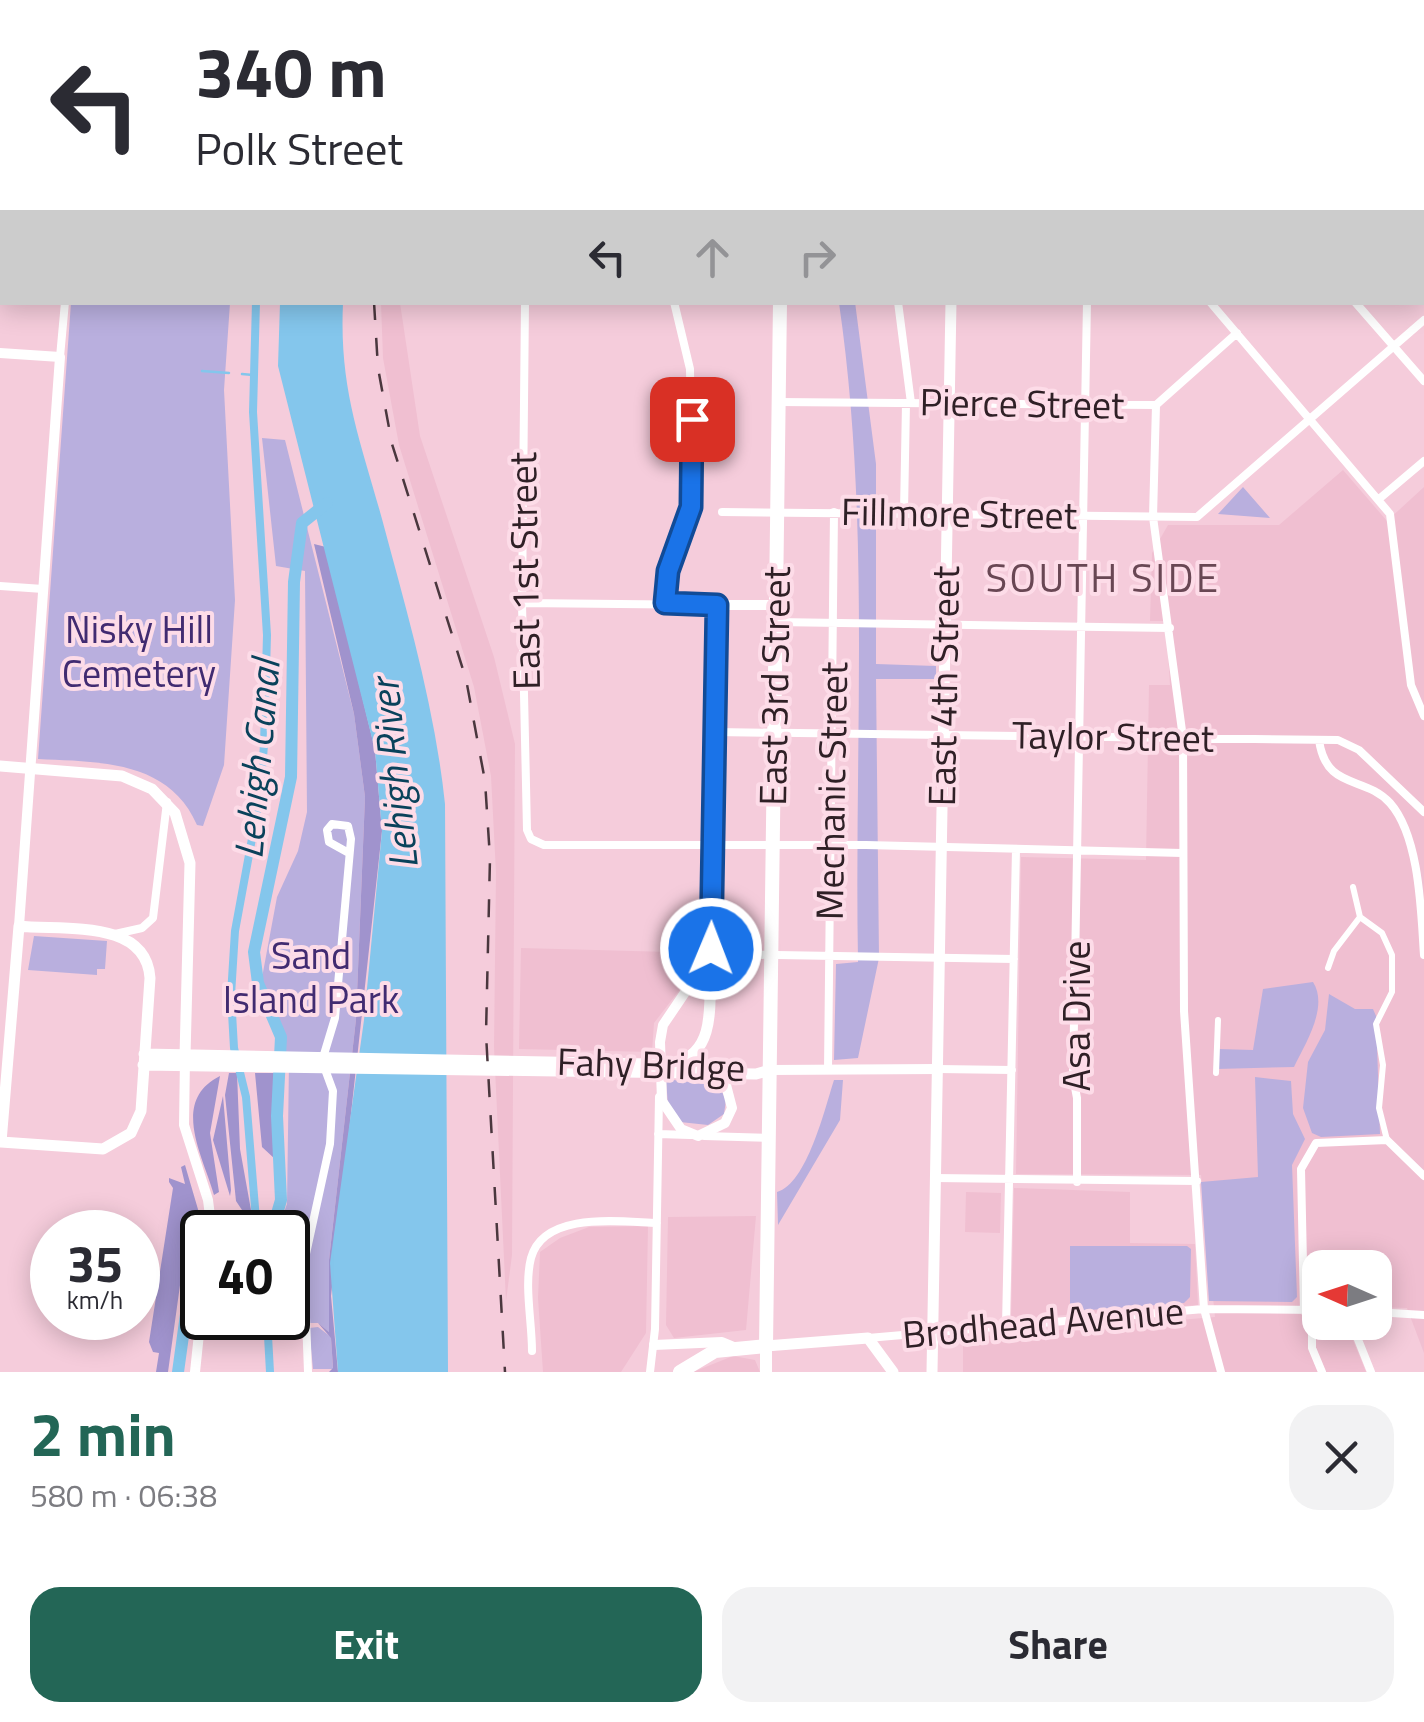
<!DOCTYPE html>
<html lang="en">
<head>
<meta charset="utf-8">
<style>
  :root { --surface:#fff; --page:#f2f2f3; --text:#2b2b33; --muted:#7c7c81; --accent:#236656 }
  body { margin:0; font-family:"Titillium Web",sans-serif; background:var(--page); color:var(--text); height:100vh; display:flex; flex-direction:column; font-size:38px; white-space:nowrap }
  * { box-sizing:border-box; margin:0 }
  p { font-size:32px; color:var(--muted) }
  .icon { flex:none; width:55px; height:55px; fill:none; stroke:currentColor; stroke-width:2; stroke-linecap:round; stroke-linejoin:round }
  .map { position:relative; height:1372px; overflow:hidden }
  .panel { display:flex; flex-direction:column; background:var(--surface); flex:1 }
  .panel>* { flex:none }
  .guide { position:absolute; left:0px; top:0px; width:1425px; height:305px; box-shadow:0 5px 25px #0003; background:#fff; color:var(--text); overflow:hidden }
  .needle { width:65px; rotate:273deg }
  .buttons { position:absolute; left:1302px; top:1250px; display:grid; gap:20px }
  .buttons a { display:grid; place-items:center; width:90px; height:90px; border-radius:20px; background:var(--surface); box-shadow:0 5px 25px #0003; font-size:50px }
  .speed { position:absolute; left:30px; top:1210px; display:flex; gap:20px; font-size:50px; font-weight:700; text-align:center }
  .speed>* { display:grid; place-content:center; width:130px; height:130px; border-radius:50%; background:var(--surface); box-shadow:0 5px 25px #0003; line-height:1 }
  .speed small { font-size:25px; font-weight:400 }
  .speed .limit { border:5px solid #111; border-radius:15px; background:#fff; color:#111 }
  .pin { position:absolute; display:grid; place-items:center; width:85px; height:85px; color:#fff; margin:-42px; border-radius:20px; box-shadow:0 5px 15px #0006 }
  .me { position:absolute; width:110px; margin:-55px; rotate:1deg; stroke-linejoin:round; filter:drop-shadow(0 0 8px #0008) }
  .turn { display:flex; align-items:center; gap:35px; height:210px; padding:0 30px; font-size:45px }
  .turn .icon { width:130px; height:130px; stroke-width:2.5 }
  .turn b { display:block; font-size:70px; line-height:85px }
  .lanes { display:flex; align-items:center; height:95px; padding:0 30px; background:#0003; justify-content:center; gap:50px; direction:ltr }
  .lanes .off { opacity:.35 }
  .round { display:grid; place-items:center; flex:none; width:105px; height:105px; border-radius:30px; background:var(--page) }
  .head { display:flex; align-items:center; justify-content:space-between; height:170px; padding:0 30px }
  h1 { font-size:60px; font-weight:700; line-height:75px; color:var(--accent) }
  .action { display:flex; gap:20px; margin-top:auto; padding:20px 30px }
  .action a { flex:1; height:115px; border-radius:30px; background:var(--accent); color:#fff; font-size:40px; font-weight:700; line-height:115px; text-align:center }
  .action a+a { background:var(--page); color:var(--text) }
  .map>svg:first-child { display:block }
  .built { fill:#f0bfd1 }
  .green { fill:#b9afde }
  .forest { fill:#a093cd }
  .water { fill:#84c6ec }
  .lines { fill:none; stroke-linecap:round; stroke-linejoin:round }
  .stream { stroke:#84c6ec; stroke-width:2.5 }
  .canal { stroke:#84c6ec; stroke-width:8 }
  .river { stroke:#84c6ec; stroke-width:12 }
  .pedestrian { stroke:#fff; stroke-width:6 }
  .minor { stroke:#fff; stroke-width:8 }
  .tertiary { stroke:#fff; stroke-width:10 }
  .secondary { stroke:#fff; stroke-width:11 }
  .primary { stroke:#fff; stroke-width:12 }
  .trunk { stroke:#fff; stroke-width:14 }
  .rail { stroke:#4a373e; stroke-width:2.5; stroke-dasharray:18 18; stroke-linecap:butt }
  .route-casing { stroke:#114b97; stroke-width:25 }
  .route { stroke:#1a73e8; stroke-width:18 }
  .labels { text-anchor:middle; stroke-width:8; stroke-linejoin:round; paint-order:stroke }
  .street-label { font-size:38px; fill:#2f2026; stroke:#fddce8 }
  .park-label { font-size:38px; fill:#412b71; stroke:#fddce8 }
  .neighbourhood-label { font-size:40px; letter-spacing:2.5px; fill:#694754; stroke:#fddce8 }
  .water-label { font-size:40px; font-style:italic; fill:#0a425b; stroke:#fddce8 }
</style>
</head>
<body>
<div class="map">
<svg width="1424" height="1372" viewBox="0 0 1424 1372">
  <rect width="100%" height="100%" fill="#f5ccdb"/>
  <path class="built" d="M381 303H400L420 436 494 657 515 744 512 1255 506 1301 494 1047 496 873 491 776 474 687 399 445 383 358Z
    M1343 470 1387 521 1424 487V1353L1407 1308 1375 1307V1268H1320V1322L1346 1323 1366 1372H963V1338L1215 1317 1201 1175 1016 1174 1021 857 1146 860 1149 685H1170L1166 621H1150L1152 553 1168 525H1279Z
    M521 948 670 952H699L681 988 654 1023 652 1052 519 1049Z
    M1014 1188 1130 1192V1243L1195 1244 1198 1305 1011 1319Z
    M966 1192 1001 1193 1000 1233 965 1232Z
    M756 1216 746 1330 674 1338 666 1325 668 1217Z
    M648 1226 646 1333 621 1372H543L538 1298 540 1252 560 1238 589 1227Z
    M733 1356 755 1360 760 1372H693Z"/>
  <path class="green" d="M855 302 876 464V664L936 666V679H876L879 958 858 1058 834 1060 836 964 858 962C854 741 871 523 839 303Z
    M71 303H230L224 390 235 600 224 765 203 826 197 825C169 760 99 762 38 759Z
    M262 438 285 440 354 714 365 797 356 1019 329 1260 330 1333 318 1323H309L307 1292 288 1291V1232H277L287 1204 289 1062 261 983 277 897 298 851 307 812 305 571 276 566Z
    M1243 487 1270 518 1218 514Z
    M34 936 107 941 105 969H97V975L28 970Z
    M1313 982C1329 1007 1305 1044 1294 1067L1217 1069 1218 1049 1253 1050 1263 989Z
    M1329 994 1355 1009H1373L1376 1016 1380 1134 1321 1137 1312 1133 1303 1108 1308 1062 1325 1030Z
    M1255 1077 1291 1081 1293 1114 1305 1139 1292 1165 1297 1297 1292 1302 1209 1301 1201 1182 1258 1177Z
    M666 1079 719 1086 726 1100 724 1114 708 1125 680 1122 668 1106Z
    M834 1080H843L840 1120 778 1225 777 1192C807 1184 825 1108 834 1080Z
    M1070 1246H1187L1191 1249 1190 1297 1184 1303 1076 1311 1070 1304Z
    M318 1327 331 1337 333 1369H313L309 1328Z"/>
  <path class="forest" d="M314 544 326 547 375 750 382 831 331 1296 338 1372H329L333 1368 331 1338 318 1323 329 1332V1260L356 1019 365 797 354 714Z
    M229 1073H237L240 1149 251 1210H242L236 1201 225 1095Z
    M255 1073H276L275 1159 262 1147Z
    M220 1076 210 1133 219 1192 214 1195C203 1156 170 1101 220 1076Z
    M223 1096 231 1190 230 1196 213 1140Z
    M185 1165 202 1223 185 1249 168 1372H156L159 1353 153 1352 149 1342 173 1188 169 1182V1178L185 1184 181 1167Z"/>
  <path class="water" d="M280 303H343C339 389 360 439 382 519 407 612 435 708 445 804L448 1372H338L330 1263 364 1020 382 831 375 750 278 366Z"/>
  <g class="lines">
    <path class="stream" d="M202 371 229 373
      M242 374 253 375"/>
    <path class="canal" d="M247 0 248 2
      M256 302 253 412 267 635 264 745 260 795 235 931 231 995 234 1048 246 1097 257 1232
      M267 1318 270 1372"/>
    <path class="river" d="M212 1232 228 1224 276 1217 281 1200 277 1116 281 1037 258 983 254 952 291 777 294 582 302 523 327 503
      M178 1372 192 1271 202 1238"/>
    <path class="pedestrian" d="M1353 887 1360 917 1382 933 1392 955V992L1376 1024 1383 1065 1379 1108 1387 1140
      M1328 968 1334 951 1360 917
      M1216 1073 1218 1020"/>
    <path class="minor" d="M22 0V2
      M844 0V2
      M539 2V0
      M897 2V0
      M1092 2V0
      M1201 2V0
      M1422 55 1424 0
      M1422 132H1424
      M0 214 2 215
      M1422 278 1424 284
      M525 302 522 603 527 830 531 839 544 845H866L1182 853
      M898 302 911 403
      M1210 302 1390 514 1411 685 1424 716
      M1355 302 1424 381
      M60 357 65 302
      M779 402 1156 405 1237 333
      M1156 405 1153 517 1183 738 1184 1011 1204 1309 1221 1372
      M1379 499 1424 461
      M722 512 1197 517 1424 320
      M904 512 906 403
      M0 586 43 589
      M522 603 717 605
      M665 603 668 571 687 523 692 494 690 369 674 302
      M776 622 1170 628
      M715 732 1338 740 1359 750 1424 812
      M1319 740C1326 791 1365 775 1390 803 1420 837 1421 913 1424 955
      M115 934 142 928 153 918 167 802
      M711 954 1014 959
      M938 1069 1012 1070
      M828 1070 834 512
      M658 1134 690 1135
      M704 1136 769 1138
      M935 1178 1197 1181
      M1077 1182V1098L1073 1077 1087 302
      M1304 1311 1301 1169 1316 1143 1387 1140 1424 1176
      M1312 1311V1348L1322 1372
      M1375 1312 1424 1315
      M1351 1322 1371 1372
      M1006 1326 1016 849
      M868 1338 1204 1309 1320 1310
      M532 1351C532 1322 524 1285 531 1258 544 1210 623 1222 657 1223
      M308 1372 304 1263 330 1144 333 1091 322 1061 335 1018 351 839 348 826 332 824 327 830 329 842 347 852
      M650 1372 655 1329 659 1097"/>
    <path class="tertiary" d="M1422 21H1424
      M0 353 60 357 19 926
      M185 1058 184 1125 208 1200 212 1232
      M770 1070 938 1069
      M703 1075 726 1085 732 1108 725 1123 698 1136 681 1129 662 1101 660 1042 663 1025 711 954 717 605H776
      M654 1345 722 1342 734 1347
      M195 1372 202 1305"/>
    <path class="secondary" d="M955 2V0
      M0 766 122 776 152 789 175 813 190 863 185 1056
      M19 926C62 931 146 918 150 978L141 1111 131 1133 103 1149 1 1142Z
      M144 1054 702 1065
      M676 1062C721 1051 707 991 711 954
      M143 1065 756 1074 770 1070
      M766 1346 868 1338 893 1372
      M932 1372 951 302"/>
    <path class="primary" d="M766 1346V1372"/>
    <path class="trunk" d="M761 0 762 2
      M774 0 775 2
      M680 1372 715 1351 766 1346 780 302"/>
    <path class="rail" d="M369 0V2
      M374 302 378 368 392 444 466 679 485 781 490 858 486 1034 505 1372"/>
  </g>
  <g class="lines">
    <defs>
      <path id="route" d="M692 419 691 507 668 571 665 603 717 605 711 949"/>
    </defs>
    <use href="#route" class="route-casing"/>
    <use href="#route" class="route"/>
  </g>
  <g class="labels">
    <g class="street-label">
      <text transform="translate(1022 404) rotate(1)" y="13">Pierce Street</text>
      <text transform="translate(959 514) rotate(1)" y="13">Fillmore Street</text>
      <text transform="translate(525 571) rotate(-91)" y="13">East 1st Street</text>
      <text transform="translate(775 686) rotate(-89)" y="13">East 3rd Street</text>
      <text transform="translate(944 686) rotate(-89)" y="13">East 4th Street</text>
      <text transform="translate(1113 737) rotate(1)" y="13">Taylor Street</text>
      <text transform="translate(832 791) rotate(-89)" y="13">Mechanic Street</text>
      <text transform="translate(1077 1016) rotate(-90)" y="13">Asa Drive</text>
      <text transform="translate(651 1065) rotate(2)" y="13">Fahy Bridge</text>
      <text transform="translate(1043 1323) rotate(-5)" y="13">Brodhead Avenue</text>
    </g>
    <g class="park-label">
      <text x="139" y="643">Nisky Hill<tspan x="139" dy="44">Cemetery</tspan></text>
      <text x="311" y="969">Sand<tspan x="311" dy="44">Island Park</tspan></text>
    </g>
    <g class="neighbourhood-label">
      <text x="1103" y="592">SOUTH SIDE</text>
    </g>
    <g class="water-label">
      <text transform="translate(257 759) rotate(-85)" y="14">Lehigh Canal</text>
      <text transform="translate(394 774) rotate(-96)" y="14">Lehigh River</text>
    </g>
  </g>
</svg>
<div class="buttons">
<a><svg class="needle" viewBox="-14 -14 28 28"><path d="M0-13l5 13h-10z" fill="#e53935"/><path d="M0 13l5-13h-10z" fill="#7c7c81"/></svg></a>
</div>
<div class="speed"><div>35<small>km/h</small></div><div class="limit">40</div></div>
<div class="pin" style="left:692px;top:419px;background:#d93025"><svg class="icon" aria-label="arrive" viewBox="0 0 24 24"><path d="M6 21V4h12l-3 4 3 4H6"/></svg></div>
<svg class="me" style="left:711px;top:949px" viewBox="-20 -20 40 40"><circle r="17" fill="#1a73e8" stroke="#fff" stroke-width="3"/><path d="M0-11L8 9 0 5-8 9z" fill="#fff"/></svg>
<div class="guide">
<div class="turn"><svg class="icon" aria-label="left" viewBox="0 0 24 24"><path d="M17 20v-9H6M10 6l-5 5 5 5"/></svg><div><b>340 m</b>Polk Street</div></div>
<div class="lanes"><svg class="icon" aria-label="left" viewBox="0 0 24 24"><path d="M17 20v-9H6M10 6l-5 5 5 5"/></svg><svg class="icon off" aria-label="ahead" viewBox="0 0 24 24"><path d="M12 20V5M6 11l6-6 6 6"/></svg><svg class="icon off" aria-label="right" viewBox="0 0 24 24"><path d="M7 20v-9h11M14 6l5 5-5 5"/></svg></div>
</div>
</div>
<section class="panel">
<div class="head"><div><h1>2 min</h1><p>580 m · 06:38</p></div><a class="round"><svg class="icon" aria-label="close" viewBox="0 0 24 24"><path d="M6 6l12 12M18 6L6 18"/></svg></a></div>
<div class="action"><a>Exit</a><a>Share</a></div>
</section>
</body>
</html>
